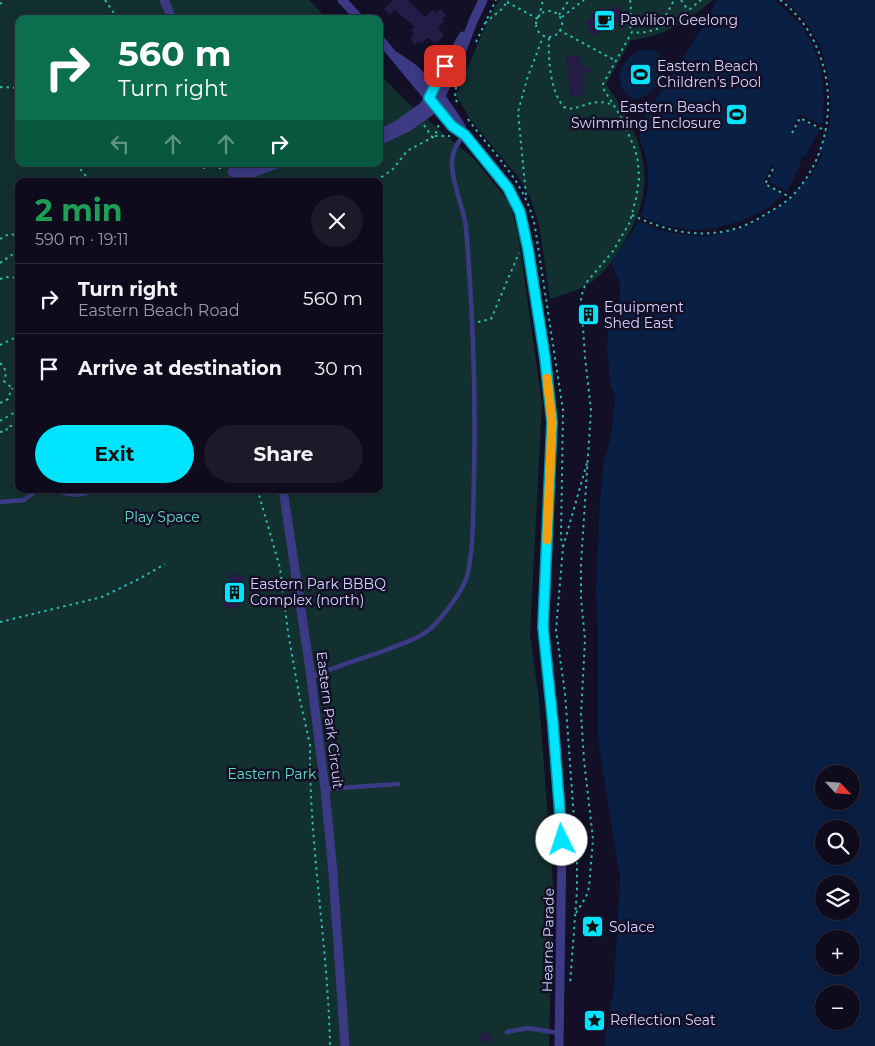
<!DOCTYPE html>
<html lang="en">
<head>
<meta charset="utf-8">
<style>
  :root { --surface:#0e0b1c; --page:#1c1929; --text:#f1f3f6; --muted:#9b9ba3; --line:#2e2b3b; --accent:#00e5ff }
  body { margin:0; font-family:Montserrat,sans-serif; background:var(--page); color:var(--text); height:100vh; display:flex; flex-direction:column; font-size:19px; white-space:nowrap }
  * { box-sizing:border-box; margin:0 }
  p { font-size:16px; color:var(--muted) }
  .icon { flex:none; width:28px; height:28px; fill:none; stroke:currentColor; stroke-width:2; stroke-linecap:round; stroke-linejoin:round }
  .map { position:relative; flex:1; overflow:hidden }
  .sheet { position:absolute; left:15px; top:178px; width:368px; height:315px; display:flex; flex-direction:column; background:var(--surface); border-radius:10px; box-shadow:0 2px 12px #0003,0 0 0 1px var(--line) }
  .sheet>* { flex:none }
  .top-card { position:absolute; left:15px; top:15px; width:368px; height:152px; border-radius:10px; box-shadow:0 2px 12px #0003,0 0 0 1px var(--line); background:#0b6e4f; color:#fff; overflow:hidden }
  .needle { width:32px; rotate:116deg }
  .buttons { position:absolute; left:815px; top:765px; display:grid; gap:10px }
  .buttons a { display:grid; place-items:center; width:45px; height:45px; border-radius:50%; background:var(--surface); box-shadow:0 2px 12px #0003,0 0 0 1px var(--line); font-size:25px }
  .pin { position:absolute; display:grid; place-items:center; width:42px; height:42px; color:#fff; margin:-21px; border-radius:10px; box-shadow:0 2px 8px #0006 }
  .me { position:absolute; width:55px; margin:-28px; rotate:356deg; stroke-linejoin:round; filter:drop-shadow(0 0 4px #0008) }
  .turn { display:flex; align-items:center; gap:18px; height:105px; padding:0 20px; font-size:22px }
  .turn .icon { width:65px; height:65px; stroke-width:2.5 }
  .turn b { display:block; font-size:35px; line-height:42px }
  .lanes { display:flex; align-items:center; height:48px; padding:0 20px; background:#0003; justify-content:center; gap:25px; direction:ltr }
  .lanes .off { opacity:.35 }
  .round { display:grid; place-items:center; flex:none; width:52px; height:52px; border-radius:26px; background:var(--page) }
  .overview { display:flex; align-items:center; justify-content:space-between; height:85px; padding:0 20px }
  h1 { font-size:30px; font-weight:700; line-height:38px; color:#1e9e55 }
  .primary-button { display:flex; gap:10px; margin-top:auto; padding:10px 20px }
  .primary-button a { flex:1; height:58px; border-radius:30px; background:var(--accent); color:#111; font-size:20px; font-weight:700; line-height:58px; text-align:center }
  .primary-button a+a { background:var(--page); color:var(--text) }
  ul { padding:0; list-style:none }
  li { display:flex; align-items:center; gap:15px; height:70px; padding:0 20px; border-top:1px solid var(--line) }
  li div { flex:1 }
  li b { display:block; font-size:19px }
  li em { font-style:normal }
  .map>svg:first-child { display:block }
  .green { fill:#12302f; fill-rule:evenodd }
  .water { fill:#0a1f44; fill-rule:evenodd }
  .pier { fill:#130f26 }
  .building { fill:#241b47 }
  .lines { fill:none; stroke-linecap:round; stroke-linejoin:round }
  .path { stroke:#2fb8b0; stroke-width:2; stroke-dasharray:2.5 4; stroke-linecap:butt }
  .service { stroke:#3d3a85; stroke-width:4.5 }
  .minor { stroke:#3d3a85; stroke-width:9 }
  .route-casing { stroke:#0095a6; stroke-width:12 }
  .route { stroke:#00e5ff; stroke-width:9 }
  .slow { stroke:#f59e0b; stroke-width:9 }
  .labels { text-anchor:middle; stroke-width:5; stroke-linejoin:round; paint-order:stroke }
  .poi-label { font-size:14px; fill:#d9d4ff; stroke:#130f26; text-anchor:start }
  .park-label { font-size:14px; fill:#5fe0c0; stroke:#130f26 }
  .street-label { font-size:14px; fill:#d9d4ff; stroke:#130f26 }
</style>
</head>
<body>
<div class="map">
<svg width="875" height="1046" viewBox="0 0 875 1046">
  <rect width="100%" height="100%" fill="#130f26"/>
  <path class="green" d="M0 0H309L327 19H19V164H379V73L406 101 475 160 508 201 517 227 542 403 530 635 539 700 553 884 549 1046H0ZM19 181H379V489H19Z
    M499 0H713C689 20 663 38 631 40L606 84C642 136 661 180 626 239 617 255 607 270 593 281 583 289 562 295 550 299L539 224 530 197 518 177 470 119 456 95 488 20Z"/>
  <path class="water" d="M717 0H875V1046H604L614 988 620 878 598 739V632L596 589 600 502 604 461 611 436 615 398 610 383 607 344 611 313 620 304V284L611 262C620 248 632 235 639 219 647 203 650 180 647 162 644 143 635 143 642 121L704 25ZM824 774H851V801H824ZM824 829H851V856H824ZM824 884H851V911H824ZM824 939H851V966H824ZM824 994H851V1021H824Z
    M648 49C679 53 656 103 633 99 607 84 622 52 648 49Z"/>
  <path class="pier" d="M775 0H785L804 19 820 45 827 70 831 97 830 122 820 152 823 154 810 178 808 177 791 198 770 213 752 224 734 230 706 236 685 235 660 230 636 220 638 215 663 225 691 230 715 228 741 221 766 209 783 196 782 193 763 183 772 165 776 168 769 181 787 191 801 164 799 163 803 156 805 157 820 129 801 119 793 134 790 132 800 114 819 124 823 123 824 97 821 70 813 46 802 26Z"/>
  <path class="building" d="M393 0H408L425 17 433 10 436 13 440 9 446 15 442 19 444 21 438 27 444 36 435 44 428 38 421 44 419 42 415 45 410 39 414 34 411 30 415 27 395 10 390 15 384 9Z
    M618 5 624 16 620 18V21L593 35 591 33 585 21 593 17 591 14 603 7 605 11Z
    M580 54 582 66 593 70 583 75 584 95 570 96 566 56Z
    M231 573 245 577 242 594 237 610 223 606Z
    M482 1032 491 1034 488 1043 479 1040Z"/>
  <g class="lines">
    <path class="path" d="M105 0 118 19
      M630 0C633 13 627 18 632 32
      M681 0 688 10
      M507 2 538 19
      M0 4 5 0
      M536 24a13 13 0 1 1 26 0a13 13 0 1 1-26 0Z
      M559 15 569 0
      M539 17 543 0
      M562 17 584 0
      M485 23 503 8 508 0
      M660 27 674 0
      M559 30 616 61
      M549 38C548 57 550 92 564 107 578 114 592 94 614 106
      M476 42 496 0
      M0 87 19 88
      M456 87 455 97 458 105
      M468 119C494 155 526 182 535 227L563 410 561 538 563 547 556 630 565 693 577 862V891L570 984
      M424 125 432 137
      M792 133 800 118 826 131
      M435 136H450
      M76 164 90 181
      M197 164 204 168 211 164
      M213 164 223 170
      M773 169 765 184 790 197
      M376 181 393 169 407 151 435 136 439 124
      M526 195 518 112 527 79 543 37
      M632 215C659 228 689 237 720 232 737 230 752 223 766 214 774 209 784 204 791 197 824 164 835 113 824 69 817 42 804 18 780 0
      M0 239 9 234 17 235 19 237
      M0 263 19 250
      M0 279 6 277 19 278
      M478 322 491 319 519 253
      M0 345 19 336
      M0 363C6 369 7 373 4 381L12 388 19 391
      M0 403 8 399 12 388
      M0 421 19 410
      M0 432 6 431 8 426H19
      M260 489 259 495 280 568 288 632 300 700 309 740
      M563 547 587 463
      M0 622 102 597 141 578 165 564
      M310 744C309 845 328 945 330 1046
      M576 913 586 897 589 887 593 839 584 760 581 714 585 640 581 598V563L591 410 585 357 581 297 586 283 613 251 630 222 636 198 639 179 638 162 635 149 620 115 604 90 603 84 632 32C657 36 682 16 701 0"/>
    <path class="service" d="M48 489C64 492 79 500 94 489
      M0 502 24 500 39 489
      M311 677C336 666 361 659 386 650 402 644 418 639 430 629 442 618 463 591 467 576 474 549 473 507 474 478 476 395 473 311 466 228 464 199 436 160 465 135
      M325 789 398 784
      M507 1032 527 1028 559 1033"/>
    <path class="minor" d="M164 0 172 19
      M342 0 360 19
      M379 38 452 126 463 134
      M395 56 414 69 441 97 459 123 465 135 508 188 519 212 528 249 545 358 552 422 543 627 553 724 562 841 559 1046
      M379 134 399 124 424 106 463 36
      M379 141 408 127 435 108 457 63 474 19 483 0
      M232 172 256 164
      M234 180 277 164
      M283 489 311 677 325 789 333 873 345 1046"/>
  </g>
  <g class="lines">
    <defs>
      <path id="route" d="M445 66 429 98 452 126 465 135 508 188 520 212 528 249 545 358 552 422 543 627 553 724 562 840"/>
    </defs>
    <use href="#route" class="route-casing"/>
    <use href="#route" class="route"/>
    <path class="slow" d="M547 540 552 422 547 378"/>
  </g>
  <defs>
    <symbol id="cafe-square" viewBox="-11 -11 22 22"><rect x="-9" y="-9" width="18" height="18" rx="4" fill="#00e5ff" stroke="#130f26"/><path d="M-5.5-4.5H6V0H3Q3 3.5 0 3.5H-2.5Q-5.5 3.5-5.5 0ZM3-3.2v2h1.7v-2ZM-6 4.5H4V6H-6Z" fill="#111"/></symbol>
    <symbol id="stadium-square" viewBox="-11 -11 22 22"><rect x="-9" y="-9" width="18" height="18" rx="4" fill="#00e5ff" stroke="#130f26"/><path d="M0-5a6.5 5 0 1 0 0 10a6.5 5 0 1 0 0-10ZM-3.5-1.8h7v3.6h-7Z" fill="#111"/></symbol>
    <symbol id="building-square" viewBox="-11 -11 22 22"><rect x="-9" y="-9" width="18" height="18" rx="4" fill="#00e5ff" stroke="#130f26"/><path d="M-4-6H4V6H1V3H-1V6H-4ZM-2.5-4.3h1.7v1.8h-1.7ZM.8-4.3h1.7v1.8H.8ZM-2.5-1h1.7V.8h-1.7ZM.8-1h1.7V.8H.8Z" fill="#111"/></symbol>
    <symbol id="sight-square" viewBox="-11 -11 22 22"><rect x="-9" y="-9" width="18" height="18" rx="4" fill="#00e5ff" stroke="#130f26"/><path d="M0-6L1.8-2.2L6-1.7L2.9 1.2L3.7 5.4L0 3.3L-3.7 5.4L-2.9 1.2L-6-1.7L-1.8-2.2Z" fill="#111"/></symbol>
  </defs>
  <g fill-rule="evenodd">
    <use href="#cafe-square" x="592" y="8" width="25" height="25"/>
    <use href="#stadium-square" x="628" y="62" width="25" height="25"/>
    <use href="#stadium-square" x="724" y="102" width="25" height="25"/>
    <use href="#building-square" x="576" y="302" width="25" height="25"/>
    <use href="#building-square" x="222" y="580" width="25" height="25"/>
    <use href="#sight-square" x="580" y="914" width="25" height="25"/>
    <use href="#sight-square" x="582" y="1008" width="25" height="25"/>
  </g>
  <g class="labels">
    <g class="poi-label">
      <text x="620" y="25">Pavilion Geelong</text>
      <text x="657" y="71">Eastern Beach<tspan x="657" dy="16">Children's Pool</tspan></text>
      <text x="721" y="112" text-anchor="end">Eastern Beach<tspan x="721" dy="16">Swimming Enclosure</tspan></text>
      <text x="604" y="312">Equipment<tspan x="604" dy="16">Shed East</tspan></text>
      <text x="250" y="589">Eastern Park BBBQ<tspan x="250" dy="16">Complex (north)</tspan></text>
      <text x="609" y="932">Solace</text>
      <text x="610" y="1025">Reflection Seat</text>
    </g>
    <g class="park-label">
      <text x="162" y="522">Play Space</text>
      <text x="272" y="779">Eastern Park</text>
    </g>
    <g class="street-label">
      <text transform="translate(330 720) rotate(83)" y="5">Eastern Park Circuit</text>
      <text transform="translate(548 940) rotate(-89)" y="5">Hearne Parade</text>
    </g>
  </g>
</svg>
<div class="buttons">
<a><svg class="needle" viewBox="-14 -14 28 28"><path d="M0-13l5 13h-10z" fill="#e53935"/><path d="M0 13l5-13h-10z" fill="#9b9ba3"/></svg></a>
<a><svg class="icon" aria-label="search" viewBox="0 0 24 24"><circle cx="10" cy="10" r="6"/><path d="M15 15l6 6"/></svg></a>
<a><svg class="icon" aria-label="layers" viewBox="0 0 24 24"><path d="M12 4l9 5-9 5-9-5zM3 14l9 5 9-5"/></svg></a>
<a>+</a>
<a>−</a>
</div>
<div class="pin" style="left:445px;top:66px;background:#d93025"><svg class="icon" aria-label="arrive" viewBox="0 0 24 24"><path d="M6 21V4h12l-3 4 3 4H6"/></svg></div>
<svg class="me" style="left:562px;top:840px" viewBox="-20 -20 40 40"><circle r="19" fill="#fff"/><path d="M0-13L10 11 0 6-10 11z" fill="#00e5ff"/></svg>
<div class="top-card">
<div class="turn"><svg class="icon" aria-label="right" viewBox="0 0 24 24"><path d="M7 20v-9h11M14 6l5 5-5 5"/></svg><div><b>560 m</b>Turn right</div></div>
<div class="lanes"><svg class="icon off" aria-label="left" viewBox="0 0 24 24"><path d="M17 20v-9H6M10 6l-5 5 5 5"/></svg><svg class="icon off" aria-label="ahead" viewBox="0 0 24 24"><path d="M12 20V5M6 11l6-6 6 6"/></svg><svg class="icon off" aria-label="ahead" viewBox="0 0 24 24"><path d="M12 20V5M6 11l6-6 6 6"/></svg><svg class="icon" aria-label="right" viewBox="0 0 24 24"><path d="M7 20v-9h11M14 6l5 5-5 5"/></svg></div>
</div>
<section class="sheet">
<div class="overview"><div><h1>2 min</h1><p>590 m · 19:11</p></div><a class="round"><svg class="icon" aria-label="close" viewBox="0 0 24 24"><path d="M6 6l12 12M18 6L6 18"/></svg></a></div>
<ul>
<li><svg class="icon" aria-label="right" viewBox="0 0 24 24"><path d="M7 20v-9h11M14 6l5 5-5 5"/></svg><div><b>Turn right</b><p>Eastern Beach Road</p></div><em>560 m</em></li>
<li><svg class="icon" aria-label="arrive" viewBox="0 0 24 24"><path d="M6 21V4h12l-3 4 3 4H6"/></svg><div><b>Arrive at destination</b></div><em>30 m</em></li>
</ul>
<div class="primary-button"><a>Exit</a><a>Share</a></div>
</section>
</div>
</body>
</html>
